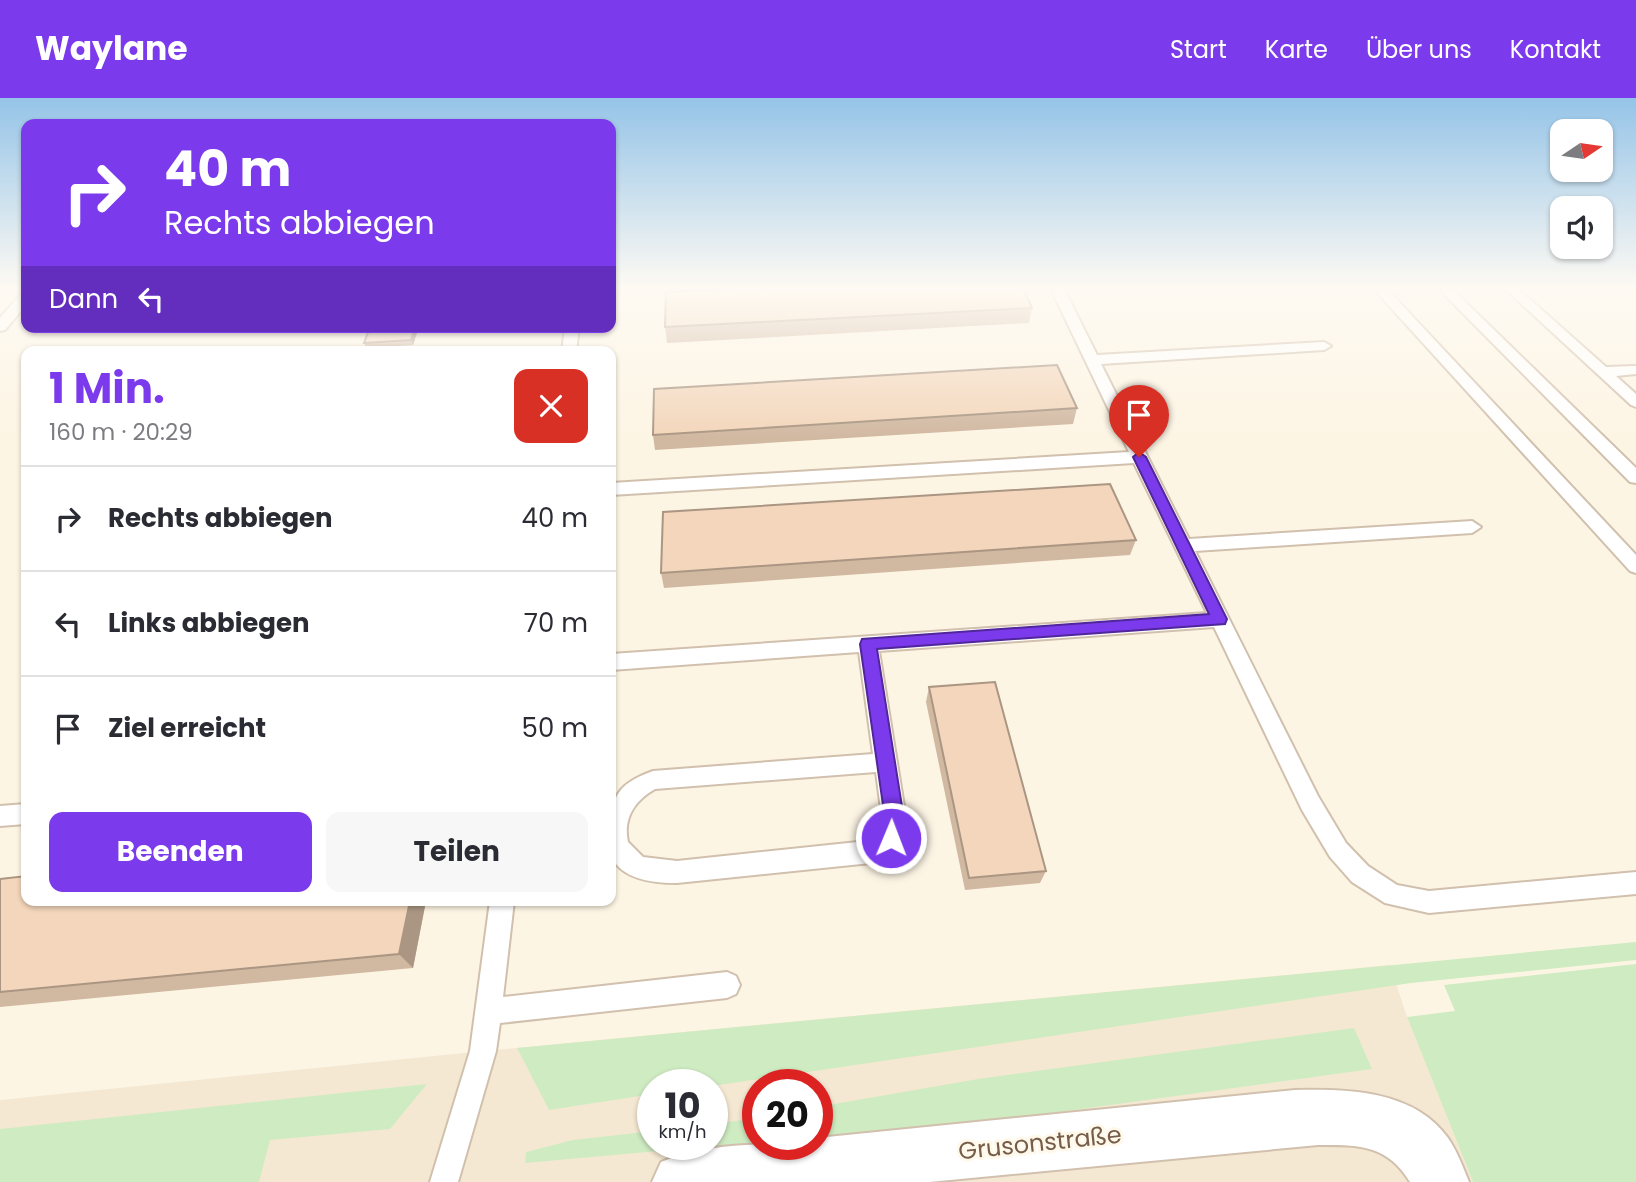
<!DOCTYPE html>
<html lang="de">
<head>
<meta charset="utf-8">
<style>
  :root { --surface:#fff; --page:#f7f7f7; --text:#2b2b33; --muted:#7c7c81; --line:#e1e1e2; --accent:#7c3aed }
  body { margin:0; font-family:Poppins,sans-serif; background:var(--page); color:var(--text); height:100vh; display:flex; flex-direction:column; font-size:26px; white-space:nowrap }
  * { box-sizing:border-box; margin:0 }
  p { font-size:23px; color:var(--muted) }
  .icon { flex:none; width:38px; height:38px; fill:none; stroke:currentColor; stroke-width:2; stroke-linecap:round; stroke-linejoin:round }
  .map { position:relative; flex:1; overflow:hidden }
  .details { position:absolute; left:21px; top:248px; width:595px; height:560px; display:flex; flex-direction:column; background:var(--surface); border-radius:14px; box-shadow:0 2px 5px #0004 }
  .details>* { flex:none }
  .top-card { position:absolute; left:21px; top:21px; width:595px; height:214px; border-radius:14px; box-shadow:0 2px 5px #0004; background:#7c3aed; color:#fff; overflow:hidden }
  .needle { width:46px; rotate:77deg }
  .controls { position:absolute; left:1550px; top:21px; display:grid; gap:14px }
  .controls a { display:grid; place-items:center; width:63px; height:63px; border-radius:14px; background:var(--surface); box-shadow:0 2px 5px #0004; font-size:35px }
  .speed { position:absolute; left:637px; top:971px; display:flex; gap:14px; font-size:35px; font-weight:700; text-align:center }
  .speed>* { display:grid; place-content:center; width:91px; height:91px; border-radius:50%; background:var(--surface); box-shadow:0 2px 5px #0004; line-height:1 }
  .speed small { font-size:18px; font-weight:400 }
  .speed .limit { border:10px solid #d22; background:#fff; color:#111 }
  .pin { position:absolute; display:grid; place-items:center; width:60px; height:60px; color:#fff; margin:-72px -30px; border-radius:50% 50% 50% 0; rotate:-45deg; box-shadow:0 0 7px #0007 }
  .pin .icon { rotate:45deg }
  .me { position:absolute; width:77px; margin:-38px; rotate:1deg; stroke-linejoin:round; filter:drop-shadow(0 0 5px #0008) }
  .turn { display:flex; align-items:center; gap:24px; height:147px; padding:0 28px; font-size:32px }
  .turn .icon { width:91px; height:91px; stroke-width:2.5 }
  .turn b { display:block; font-size:49px; line-height:60px }
  .then { display:flex; align-items:center; height:66px; padding:0 28px; background:#0003; gap:14px; font-size:26px }
  .round { display:grid; place-items:center; flex:none; width:74px; height:74px; border-radius:14px; background:var(--page) }
  .overview { display:flex; align-items:center; justify-content:space-between; height:119px; padding:0 28px }
  h1 { font-size:42px; font-weight:700; line-height:52px; color:var(--accent) }
  .button { display:flex; gap:14px; margin-top:auto; padding:14px 28px }
  .button a { flex:1; height:80px; border-radius:14px; background:var(--accent); color:#fff; font-size:28px; font-weight:700; line-height:80px; text-align:center }
  .button a+a { background:var(--page); color:var(--text) }
  ul { padding:0; list-style:none }
  li { display:flex; align-items:center; gap:21px; height:105px; padding:0 28px; border-top:2px solid var(--line) }
  li div { flex:1 }
  li b { display:block; font-size:26px }
  li em { font-style:normal }
  header { display:flex; align-items:center; gap:42px; box-sizing:border-box; height:98px; padding:0 35px; background:var(--accent); color:#fff }
  header strong { font-size:33px }
  nav { display:flex; gap:38px; margin-inline-start:auto; font-size:24px }
  .map>svg:first-child { display:block }
  .residential { fill:#f5e8d2; fill-rule:evenodd }
  .green { fill:#cfebc2 }
  .lines { fill:none; stroke-linecap:round; stroke-linejoin:round }
  .service-casing { stroke:#d1c0ad; stroke-width:4 }
  .minor-casing { stroke:#d1c0ad; stroke-width:4 }
  .service { fill:#fff; fill-rule:evenodd }
  .minor { fill:#fff; fill-rule:evenodd }
  .wall { fill:#d1b8a1 }
  .shaded-wall { fill:#aa9683 }
  .building { fill:#f3d6bb; stroke:#aa9683; stroke-width:2 }
  .route { fill:#7c3aed; stroke:#51269a; stroke-width:2 }
  .labels { text-anchor:middle; stroke-width:6; stroke-linejoin:round; paint-order:stroke }
  .near-street-label { font-size:24px; fill:#765d49; stroke:#fff9eb }
</style>
</head>
<body>
<header>
<strong>Waylane</strong>
<nav><a>Start</a><a>Karte</a><a>Über uns</a><a>Kontakt</a></nav>
</header>
<div class="map">
<svg width="1636" height="1084" viewBox="0 0 1636 1084">
  <rect width="100%" height="100%" fill="#fdf5e4"/>
  <path class="residential" d="M1390 867 1407 919 1473 1084H0V1002L483 953ZM653 987H712V1046H653ZM758 987H817V1046H758Z"/>
  <path class="green" d="M1636 844V862L1411 885 712 988 653 987V996L549 1012 517 950Z
    M1636 866V1084H1473L1407 919 1455 913 1444 887Z
    M1354 930 1372 971 986 1024 817 1039V1009L978 981Z
    M427 986 390 1031 270 1042 259 1084H0V1031Z
    M758 1020V1044L525 1065 526 1054 573 1042 653 1033V1046H712V1026Z"/>
  <g class="lines">
    <defs>
      <path id="service" d="M1050 189H1063L1097 257 1324 244 1331 248 1324 252 1101 266 1189 441 1472 423 1481 429 1472 435 1195 453 1318 698 1346 745 1368 768 1397 787 1429 793 1636 774V796L1429 815 1385 805 1352 784 1330 759 1302 712 1214 529 879 553 904 708V730L893 757 871 765 677 785C657 785 630 783 616 766 609 758 611 749 611 739 611 701 614 687 653 673L873 656 859 554 611 572V556L1207 515 1134 365 611 397V385L1129 354ZM876 674 882 719 877 742 677 763 643 759 628 744C623 721 634 703 655 691Z
        M1372 189H1385L1636 457V475L1630 473Z
        M1437 189H1450L1636 370V385L1630 384Z
        M1503 189H1516L1606 269 1636 268V276L1616 278 1636 296V309L1631 307Z
        M26 195V207L5 232 0 233V220L21 196Z
        M565 229H579L576 254H562Z
        M26 706V726L0 728V708Z
        M490 803H514L503 899 727 874 736 878 740 887 736 896 727 900 500 925 496 953 458 1084H430L470 953Z"/>
      <path id="minor" d="M1295 992C1348 991 1414 992 1448 1040 1457 1053 1463 1069 1469 1084H1410C1387 1046 1358 1047 1318 1047L929 1084H652L661 1064C708 1044 766 1046 817 1046V1040Z"/>
    </defs>
    <use href="#service" class="service-casing"/>
    <use href="#minor" class="minor-casing"/>
    <use href="#service" class="service"/>
    <use href="#minor" class="minor"/>
  </g>
  <path class="wall" d="M1032 210 1029 225 667 245 665 229Z
    M419 229 413 247 366 250 364 245Z
    M1077 310 1073 326 655 352 653 337Z
    M1136 442 1130 457 664 490 661 475Z
    M929 589 1046 773 1040 785 965 792 926 604Z
    M0 781 426 803 413 870 0 909Z"/>
  <path class="shaded-wall" d="M415 229H419L413 247 411 242Z
    M410 803H426L413 870 399 856Z"/>
  <path class="building" d="M767 189H1023L1032 210 665 229 666 194Z
    M370 229H415L411 242 364 245Z
    M1057 267 1077 310 653 337 654 291Z
    M1110 386 1136 442 661 475 663 414Z
    M995 584 1046 773 969 780 929 589Z
    M26 778V803H410L399 856 0 894V781Z"/>
  <linearGradient id="sky" x2="0" y2="1"><stop stop-color="#95c4e8"/><stop offset="0.56" stop-color="#fefaf3"/><stop offset="1" stop-color="#fefaf3" stop-opacity="0"/></linearGradient>
  <rect width="1636" height="340" fill="url(#sky)"/>
  <path class="route" d="M1139 354 1146 359 1227 521 1225 526 877 551 904 721 898 746 891 748 885 746 882 740 885 721 860 546 862 541 1209 516 1133 359Z"/>
  <g class="labels">
    <g class="near-street-label">
      <text transform="translate(1040 1045) rotate(-6)" y="8">Grusonstraße</text>
    </g>
  </g>
</svg>
<div class="controls">
<a><svg class="needle" viewBox="-14 -14 28 28"><path d="M0-13l5 13h-10z" fill="#e53935"/><path d="M0 13l5-13h-10z" fill="#7c7c81"/></svg></a>
<a><svg class="icon" aria-label="sound" viewBox="0 0 24 24"><path d="M4 9h4l5-4v14l-5-4H4zM17 9q2 3 0 6"/></svg></a>
</div>
<div class="speed"><div>10<small>km/h</small></div><div class="limit">20</div></div>
<div class="pin" style="left:1139px;top:359px;background:#d93025"><svg class="icon" aria-label="arrive" viewBox="0 0 24 24"><path d="M6 21V4h12l-3 4 3 4H6"/></svg></div>
<svg class="me" style="left:891px;top:740px" viewBox="-20 -20 40 40"><circle r="17" fill="#7c3aed" stroke="#fff" stroke-width="3"/><path d="M0-11L8 9 0 5-8 9z" fill="#fff"/></svg>
<div class="top-card">
<div class="turn"><svg class="icon" aria-label="right" viewBox="0 0 24 24"><path d="M7 20v-9h11M14 6l5 5-5 5"/></svg><div><b>40 m</b>Rechts abbiegen</div></div>
<div class="then">Dann<svg class="icon" aria-label="left" viewBox="0 0 24 24"><path d="M17 20v-9H6M10 6l-5 5 5 5"/></svg></div>
</div>
<section class="details">
<div class="overview"><div><h1>1 Min.</h1><p>160 m · 20:29</p></div><a class="round" style="background:#d93025;color:#fff"><svg class="icon" aria-label="close" viewBox="0 0 24 24"><path d="M6 6l12 12M18 6L6 18"/></svg></a></div>
<ul>
<li><svg class="icon" aria-label="right" viewBox="0 0 24 24"><path d="M7 20v-9h11M14 6l5 5-5 5"/></svg><div><b>Rechts abbiegen</b></div><em>40 m</em></li>
<li><svg class="icon" aria-label="left" viewBox="0 0 24 24"><path d="M17 20v-9H6M10 6l-5 5 5 5"/></svg><div><b>Links abbiegen</b></div><em>70 m</em></li>
<li><svg class="icon" aria-label="arrive" viewBox="0 0 24 24"><path d="M6 21V4h12l-3 4 3 4H6"/></svg><div><b>Ziel erreicht</b></div><em>50 m</em></li>
</ul>
<div class="button"><a>Beenden</a><a>Teilen</a></div>
</section>
</div>
</body>
</html>
